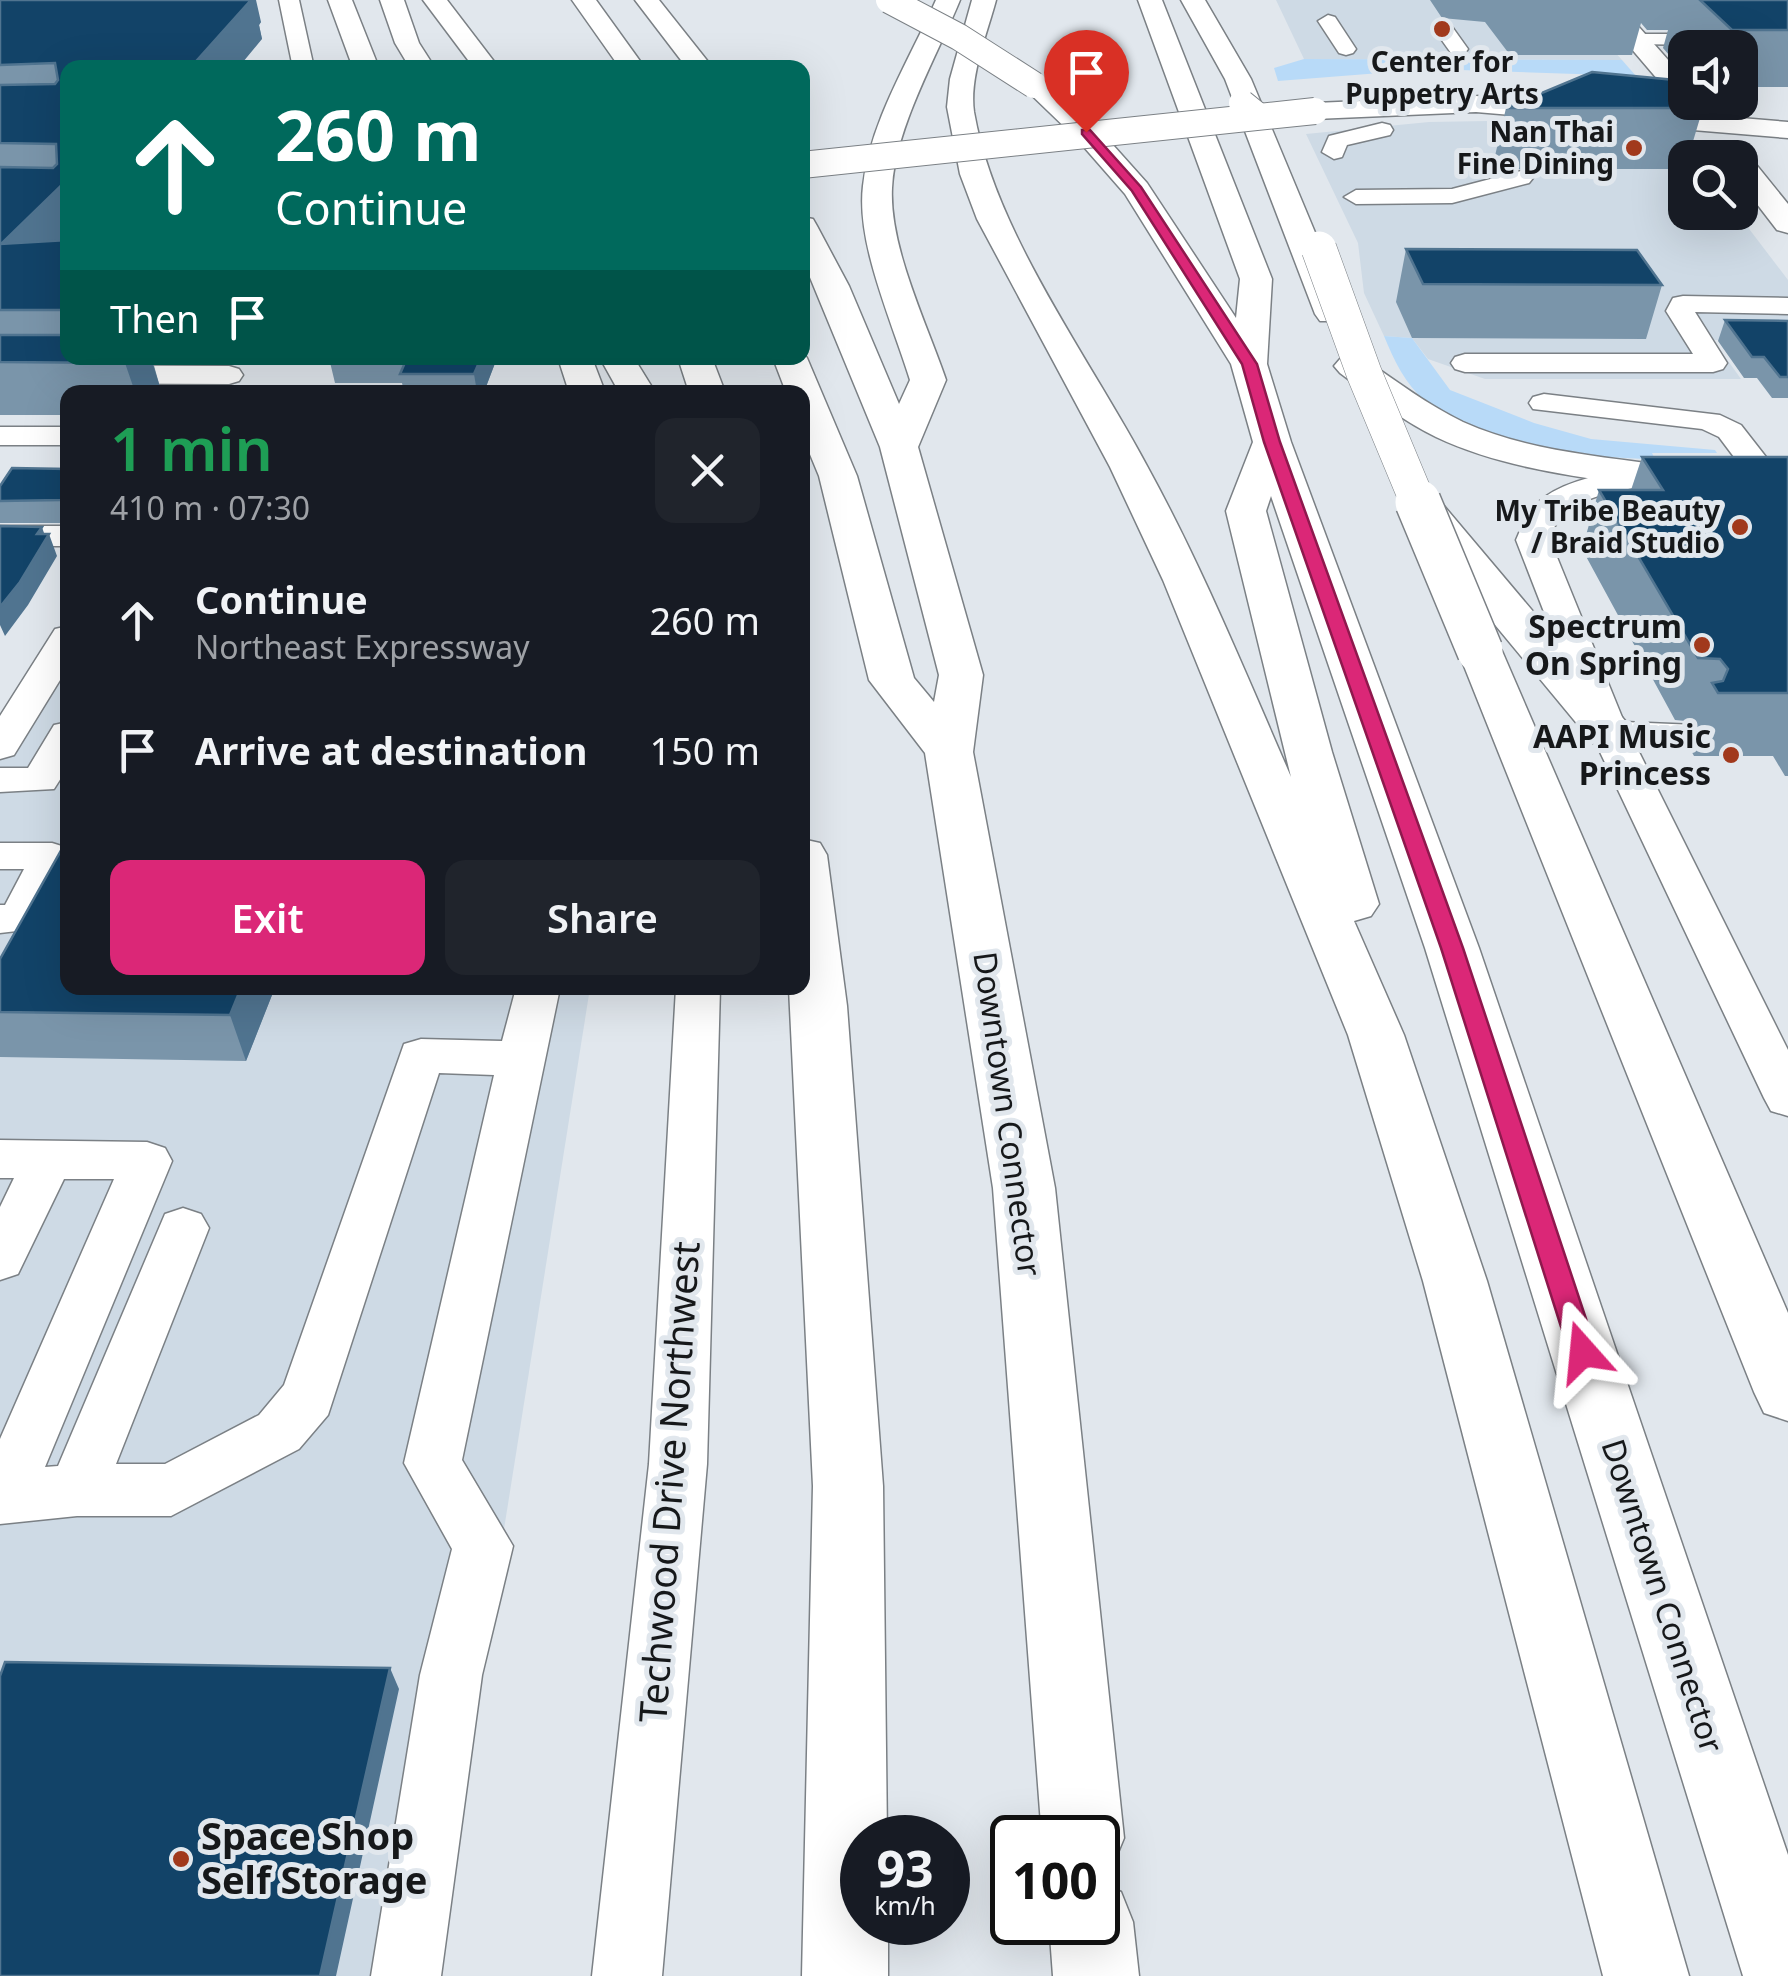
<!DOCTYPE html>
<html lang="en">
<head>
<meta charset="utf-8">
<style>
  :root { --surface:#171b24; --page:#20242c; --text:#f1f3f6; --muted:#9ea1a6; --accent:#db2777 }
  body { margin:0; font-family:"Noto Sans",sans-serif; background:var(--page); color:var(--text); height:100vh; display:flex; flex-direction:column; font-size:38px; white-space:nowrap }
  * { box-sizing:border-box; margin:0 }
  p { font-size:32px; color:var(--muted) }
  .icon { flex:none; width:55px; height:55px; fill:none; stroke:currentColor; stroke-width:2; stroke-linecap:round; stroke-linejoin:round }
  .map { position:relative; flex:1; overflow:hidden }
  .sheet { position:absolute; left:60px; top:385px; width:750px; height:610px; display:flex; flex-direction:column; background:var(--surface); border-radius:20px; box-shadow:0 10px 40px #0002 }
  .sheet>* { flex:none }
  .top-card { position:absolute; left:60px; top:60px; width:750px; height:305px; border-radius:20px; box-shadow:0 10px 40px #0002; background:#00695c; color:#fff; overflow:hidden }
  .controls { position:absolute; left:1668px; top:30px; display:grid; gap:20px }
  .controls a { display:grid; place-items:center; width:90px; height:90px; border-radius:20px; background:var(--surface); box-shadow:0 10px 40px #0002; font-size:50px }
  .speed { position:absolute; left:840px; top:1815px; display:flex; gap:20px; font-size:50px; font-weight:700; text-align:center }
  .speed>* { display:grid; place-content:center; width:130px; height:130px; border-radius:50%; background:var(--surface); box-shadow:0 10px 40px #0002; line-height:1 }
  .speed small { font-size:25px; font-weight:400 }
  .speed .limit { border:5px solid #111; border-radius:15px; background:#fff; color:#111 }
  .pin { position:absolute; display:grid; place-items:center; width:85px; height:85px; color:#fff; margin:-102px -42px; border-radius:50% 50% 50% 0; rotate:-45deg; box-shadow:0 0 10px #0007 }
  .pin .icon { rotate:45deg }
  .me { position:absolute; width:110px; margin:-55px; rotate:342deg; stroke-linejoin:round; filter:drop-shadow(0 0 8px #0008) }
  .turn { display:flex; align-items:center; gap:35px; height:210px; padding:0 50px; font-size:45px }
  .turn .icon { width:130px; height:130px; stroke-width:2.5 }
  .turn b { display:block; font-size:70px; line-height:85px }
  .then { display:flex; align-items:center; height:95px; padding:0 50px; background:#0003; gap:20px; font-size:38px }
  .round { display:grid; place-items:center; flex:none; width:105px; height:105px; border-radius:20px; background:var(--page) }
  .summary { display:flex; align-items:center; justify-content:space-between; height:170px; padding:0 50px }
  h1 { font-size:60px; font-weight:600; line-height:75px; color:#1e9e55 }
  .action { display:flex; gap:20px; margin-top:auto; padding:20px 50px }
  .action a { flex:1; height:115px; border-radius:20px; background:var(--accent); color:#fff; font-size:40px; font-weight:600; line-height:115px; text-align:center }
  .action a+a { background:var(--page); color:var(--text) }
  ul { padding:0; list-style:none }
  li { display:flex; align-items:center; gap:30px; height:130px; padding:0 50px }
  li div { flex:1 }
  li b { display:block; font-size:38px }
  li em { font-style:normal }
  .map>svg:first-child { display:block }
  .built { fill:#cedae5 }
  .green { fill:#b8daf8 }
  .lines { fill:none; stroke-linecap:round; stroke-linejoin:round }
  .minor-casing { stroke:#7b8085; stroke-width:3 }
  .major-casing { stroke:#7b8085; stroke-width:3 }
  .highway-casing { stroke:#7b8085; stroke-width:3 }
  .minor { fill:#fff; fill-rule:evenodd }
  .major { fill:#fff; fill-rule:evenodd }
  .highway { fill:#fff; fill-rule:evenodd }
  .major-bridge-casing { stroke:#7b8085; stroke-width:28; stroke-linecap:butt }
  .highway-bridge-far2-casing { stroke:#7b8085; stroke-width:28; stroke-linecap:butt }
  .highway-bridge-far1-casing { stroke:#7b8085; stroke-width:36; stroke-linecap:butt }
  .highway-bridge-casing { stroke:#7b8085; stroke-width:48; stroke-linecap:butt }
  .major-bridge { stroke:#fff; stroke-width:26 }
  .highway-bridge-far2 { stroke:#fff; stroke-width:26 }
  .highway-bridge-far1 { stroke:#fff; stroke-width:35 }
  .highway-bridge { stroke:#fff; stroke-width:45 }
  .wall { fill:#7a95aa }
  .shaded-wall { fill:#507490 }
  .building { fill:#124368; stroke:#507490; stroke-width:2.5 }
  .route { fill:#db2777; stroke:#8e194d; stroke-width:2.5 }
  .poi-dot { fill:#a1391c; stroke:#e1e7ed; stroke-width:4 }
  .labels { text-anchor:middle; stroke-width:10; stroke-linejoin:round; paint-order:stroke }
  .far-poi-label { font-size:28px; font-weight:bold; fill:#16181a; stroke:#e1e7ed; text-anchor:end }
  .poi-label { font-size:32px; font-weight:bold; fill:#16181a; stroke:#e1e7ed; text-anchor:end }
  .street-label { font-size:32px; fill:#16181a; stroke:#e1e7ed }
  .near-street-label { font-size:38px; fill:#16181a; stroke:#e1e7ed }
  .near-poi-label { font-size:38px; font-weight:bold; fill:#16181a; stroke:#e1e7ed; text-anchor:start }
</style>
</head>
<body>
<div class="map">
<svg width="1788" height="1976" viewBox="0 0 1788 1976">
  <rect width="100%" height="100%" fill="#e1e7ed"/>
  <path class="built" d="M1276 0H1568L1622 60 1304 59Z
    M1488 121 1562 125 1679 144 1692 157 1685 158V212L1737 213 1788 280V340H1713L1741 379H1485L1428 359 1412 338 1384 336 1364 293 1358 243 1306 134 1429 122Z
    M67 629 68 988H590L433 1976H0V740Z"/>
  <path class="green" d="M1304 59 1622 60 1636 76 1431 69 1278 81 1274 68Z
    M1384 336 1412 338 1450 390 1534 423 1591 439 1715 450 1717 453H1652L1655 459C1584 458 1482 448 1425 401 1405 384 1394 360 1384 336Z"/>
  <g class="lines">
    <defs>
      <path id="minor" d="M279 0H299L314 68H293Z
        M1328 15 1335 17 1356 49 1353 53 1346 55 1339 53 1318 21Z
        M1446 26 1453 28 1468 49 1465 53H1451L1436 32Z
        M1638 34H1788V46L1631 44V36Z
        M1382 123 1390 125 1393 130 1390 135 1347 145 1342 157 1334 159 1322 152 1329 136Z
        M1521 171 1533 178 1529 183 1452 203 1356 204 1344 197 1356 190 1452 189Z
        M1683 296 1788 298V314L1695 312 1727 363 1723 369 1713 372H1465L1455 369 1451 363 1455 357 1465 354H1693L1666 311 1673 298Z
        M0 365 229 366 239 369 243 375 239 381 229 384 0 383Z
        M1544 394 1720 415 1741 425 1773 466 1788 467V485C1732 484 1600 473 1559 519 1555 524 1552 533 1550 540L1624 722 1696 725 1701 733 1696 741 1635 744 1788 1050V1116L1771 1111 1764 1098 1591 733 1516 540C1520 531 1524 520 1530 511 1565 464 1686 465 1740 465L1719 437 1702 429 1533 409 1529 403 1533 397Z
        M0 427H68V445H0Z
        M0 526H68V546H0Z
        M68 626V667L14 755 0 759V716L55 629Z
        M68 722V767L54 789 0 792V768H28L54 725Z
        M0 843H52L68 848V866L34 929 0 933V905H5L24 869H0Z
        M516 988H560L462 1460 513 1546 482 1675 441 1976H371L420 1675 452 1549 404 1463 494 1075 439 1073 328 1415 299 1449 171 1516H77L0 1524V1439L114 1179H64L18 1274 0 1280V1207L14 1178H0V1140L147 1142 165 1148 172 1161 45 1467 58 1466 165 1214 183 1208 201 1214 209 1228 116 1464H165L259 1415 284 1385 404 1044 421 1039 502 1041Z
        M676 988H720L707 1464 662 1976H592L649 1464Z"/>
      <path id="major" d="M1590 0H1615L1685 79 1687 102 1676 101Z
        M1476 96 1788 122V138L1476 112 1315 119 1302 111 1315 103Z
        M1740 154 1750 157 1788 204V233L1777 230 1740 182V158H1729Z"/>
      <path id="highway" d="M328 0H352L379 68H353Z
        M380 0H404L419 43 435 68H410L395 43Z
        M423 0H447L499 68H474Z
        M572 0H596L645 68H620Z
        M635 0H659L713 68H687Z
        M936 0H960C937 56 895 128 892 188 889 247 927 324 946 380L918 447 983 675 973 752 1055 1188 1124 1838 1112 1867 1098 1873V1838H1042L993 1188 925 753 869 680 819 476 802 435V392H786L773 358H802V351L807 358 857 476 914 678 934 702 939 675 880 447 802 258V217L813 219 817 226 849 286 899 404 910 380C893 324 856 244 863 186 870 121 910 59 936 0Z
        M972 0H996C987 34 969 77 974 112 995 233 1089 357 1147 466 1202 566 1245 672 1291 777L1226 511 1253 442 1231 364 1125 194 1076 138 1021 85 1025 79H1043L1096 126 1147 183 1236 318 1240 279 1138 0H1162L1272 279 1267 364 1291 442 1479 948 1788 1855V1976H1743L1425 948 1271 496 1266 511 1332 752 1379 904 1371 916 1354 921 1404 1035 1487 1281 1689 1976H1603L1423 1281 1348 1035 1163 580 1110 467 977 219 960 174 947 107 950 79Z
        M1181 0H1205L1251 79 1349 314 1344 321H1320L1315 314 1225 79Z
        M1352 355 1364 359C1396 381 1428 405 1463 422 1523 449 1588 455 1653 464L1667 468 1672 476 1667 484 1653 488C1580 477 1504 469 1436 437 1401 420 1371 396 1340 373L1334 366 1340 359Z
        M558 358H592L605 392H569Z
        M600 358H634L655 392H619Z
        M678 358H712L725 392H689Z
        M1425 496 1439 500 1627 723 1633 733 1627 743 1610 747 1593 743 1472 597 1405 508 1411 500Z
        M1480 638 1496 642 1502 651 1788 1313V1421L1764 1413 1754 1392 1458 651 1464 642Z
        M802 839 820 843 827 855 847 1006 883 1486 887 1838H862V1922H888V1976H802L813 1486 789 988H802Z
        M1098 1882 1121 1892 1133 1922 1139 1976H1053L1049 1922H1098Z"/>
    </defs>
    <use href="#minor" class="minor-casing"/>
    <use href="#major" class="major-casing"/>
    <use href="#highway" class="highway-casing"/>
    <use href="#minor" class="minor"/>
    <use href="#major" class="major"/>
    <use href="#highway" class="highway"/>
    <defs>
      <path id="major-bridge" d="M802 165 1315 111"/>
      <path id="highway-bridge-far2" d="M889 0 959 37 1034 85
        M1242 103 1258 116"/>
      <path id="highway-bridge-far1" d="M1319 249 1364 373 1419 505"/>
      <path id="highway-bridge" d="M1418 502 1480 651"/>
    </defs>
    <use href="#major-bridge" class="major-bridge-casing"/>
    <use href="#highway-bridge-far2" class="highway-bridge-far2-casing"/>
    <use href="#highway-bridge-far1" class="highway-bridge-far1-casing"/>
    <use href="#highway-bridge" class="highway-bridge-casing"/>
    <use href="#major-bridge" class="major-bridge"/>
    <use href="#highway-bridge-far2" class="highway-bridge-far2"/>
    <use href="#highway-bridge-far1" class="highway-bridge-far1"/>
    <use href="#highway-bridge" class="highway-bridge"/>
  </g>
  <path class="wall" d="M0 0 261 22 259 25 262 39 68 68V358H180L177 362H153L160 387 157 392H68V415H0Z
    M1430 0H1788V87H1740V48H1685V57L1684 55H1669L1663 48 1668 30H1647L1641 23 1632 55H1510L1485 22 1442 18Z
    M1506 108H1703L1688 158H1685V169H1492Z
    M1406 249 1662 285 1646 339 1412 338 1396 302Z
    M1725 320 1788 321V398H1772L1757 378H1744L1718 341Z
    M329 358H497L484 392H404L402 383H335Z
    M1642 457H1788V776H1785L1773 756H1694L1688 745 1697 722 1675 720 1582 549 1599 490H1631Z
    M68 469V523H0V486Z
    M0 959 68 988H515L511 993 274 990 246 1061 0 1057Z"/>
  <path class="shaded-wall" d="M238 0H256L261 22 259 25 262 39 238 68H190Z
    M68 179V242L1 244Z
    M129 358H151L160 387 157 392H135L125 363Z
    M481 358H497L484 392H477L474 374Z
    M68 491V519L61 500Z
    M42 527 46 539 49 534 57 556 28 605 5 636 0 625V607Z
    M241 988H273L274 990 246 1061 230 1015Z
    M390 1668 399 1689 336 1976H320Z"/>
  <path class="building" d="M0 0H251L190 68H68V179L1 244 68 240V310H0V167L53 168 57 164 56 144 0 143V85L55 84 58 80 55 63 0 65Z
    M1700 0H1788V30H1732Z
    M1592 72 1685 81V102H1703V108H1506Z
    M1406 249 1637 250 1662 285 1423 284Z
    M1725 320 1788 321V377H1780L1764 357H1752Z
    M0 335H68V358H129L125 363 0 362Z
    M407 358H481L474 374H400Z
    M1642 457H1788V693H1718L1712 683 1723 681 1728 669 1720 659 1698 658 1599 490H1663Z
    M12 468 68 469V491L61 500 0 501V486Z
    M0 526 42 527 37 534H49L20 582 0 607Z
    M68 838V988H241L230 1015 0 1012V959Z
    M5 1662 390 1668 320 1976H0V1676Z"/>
  <path class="route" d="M1082 130H1090L1141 187 1257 364 1280 442 1463 948 1597 1352 1593 1360 1583 1364 1573 1360 1569 1352 1441 948 1264 442 1242 364 1132 191 1082 134Z"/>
  <g class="poi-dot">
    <circle cx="1442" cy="29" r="10"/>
    <circle cx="1634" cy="148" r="10"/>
    <circle cx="1740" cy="527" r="10"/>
    <circle cx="1702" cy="645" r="10"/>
    <circle cx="1731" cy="755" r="10"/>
    <circle cx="181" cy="1859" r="10"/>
  </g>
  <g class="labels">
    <g class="far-poi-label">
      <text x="1442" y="72" text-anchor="middle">Center for<tspan x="1442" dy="32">Puppetry Arts</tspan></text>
      <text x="1614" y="142">Nan Thai<tspan x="1614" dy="32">Fine Dining</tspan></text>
      <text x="1720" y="521">My Tribe Beauty<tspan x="1720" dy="32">/ Braid Studio</tspan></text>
    </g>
    <g class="poi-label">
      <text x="1682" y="638">Spectrum<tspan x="1682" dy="37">On Spring</tspan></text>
      <text x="1711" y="748">AAPI Music<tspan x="1711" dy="37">Princess</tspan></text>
    </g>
    <g class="street-label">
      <text transform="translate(1007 1114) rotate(82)" y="11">Downtown Connector</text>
      <text transform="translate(1662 1596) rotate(72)" y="11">Downtown Connector</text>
    </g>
    <g class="near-street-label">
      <text transform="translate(670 1482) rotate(-86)" y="13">Techwood Drive Northwest</text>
    </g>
    <g class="near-poi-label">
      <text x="201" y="1850">Space Shop<tspan x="201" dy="44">Self Storage</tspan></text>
    </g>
  </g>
</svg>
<div class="controls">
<a><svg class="icon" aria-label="sound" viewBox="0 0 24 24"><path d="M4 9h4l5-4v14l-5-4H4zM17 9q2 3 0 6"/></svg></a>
<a><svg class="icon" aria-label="search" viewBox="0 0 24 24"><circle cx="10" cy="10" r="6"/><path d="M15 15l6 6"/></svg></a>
</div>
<div class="speed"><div>93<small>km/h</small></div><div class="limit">100</div></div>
<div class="pin" style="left:1086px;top:132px;background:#d93025"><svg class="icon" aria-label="arrive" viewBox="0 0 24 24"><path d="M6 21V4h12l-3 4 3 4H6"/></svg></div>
<svg class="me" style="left:1583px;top:1352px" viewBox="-20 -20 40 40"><path d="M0-17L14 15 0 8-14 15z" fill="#db2777" stroke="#fff" stroke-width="4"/></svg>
<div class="top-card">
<div class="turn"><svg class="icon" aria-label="ahead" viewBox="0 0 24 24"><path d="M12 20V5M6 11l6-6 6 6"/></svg><div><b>260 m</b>Continue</div></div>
<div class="then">Then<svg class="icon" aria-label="arrive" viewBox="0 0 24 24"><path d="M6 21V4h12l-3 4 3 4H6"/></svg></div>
</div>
<section class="sheet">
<div class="summary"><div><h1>1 min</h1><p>410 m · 07:30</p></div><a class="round"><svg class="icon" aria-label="close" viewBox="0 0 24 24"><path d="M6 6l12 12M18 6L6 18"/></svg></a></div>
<ul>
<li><svg class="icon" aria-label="ahead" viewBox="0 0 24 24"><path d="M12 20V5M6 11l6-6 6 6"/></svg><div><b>Continue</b><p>Northeast Expressway</p></div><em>260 m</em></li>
<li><svg class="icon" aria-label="arrive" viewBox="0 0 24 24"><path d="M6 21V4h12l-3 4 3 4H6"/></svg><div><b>Arrive at destination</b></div><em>150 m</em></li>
</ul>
<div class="action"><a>Exit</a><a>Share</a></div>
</section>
</div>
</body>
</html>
